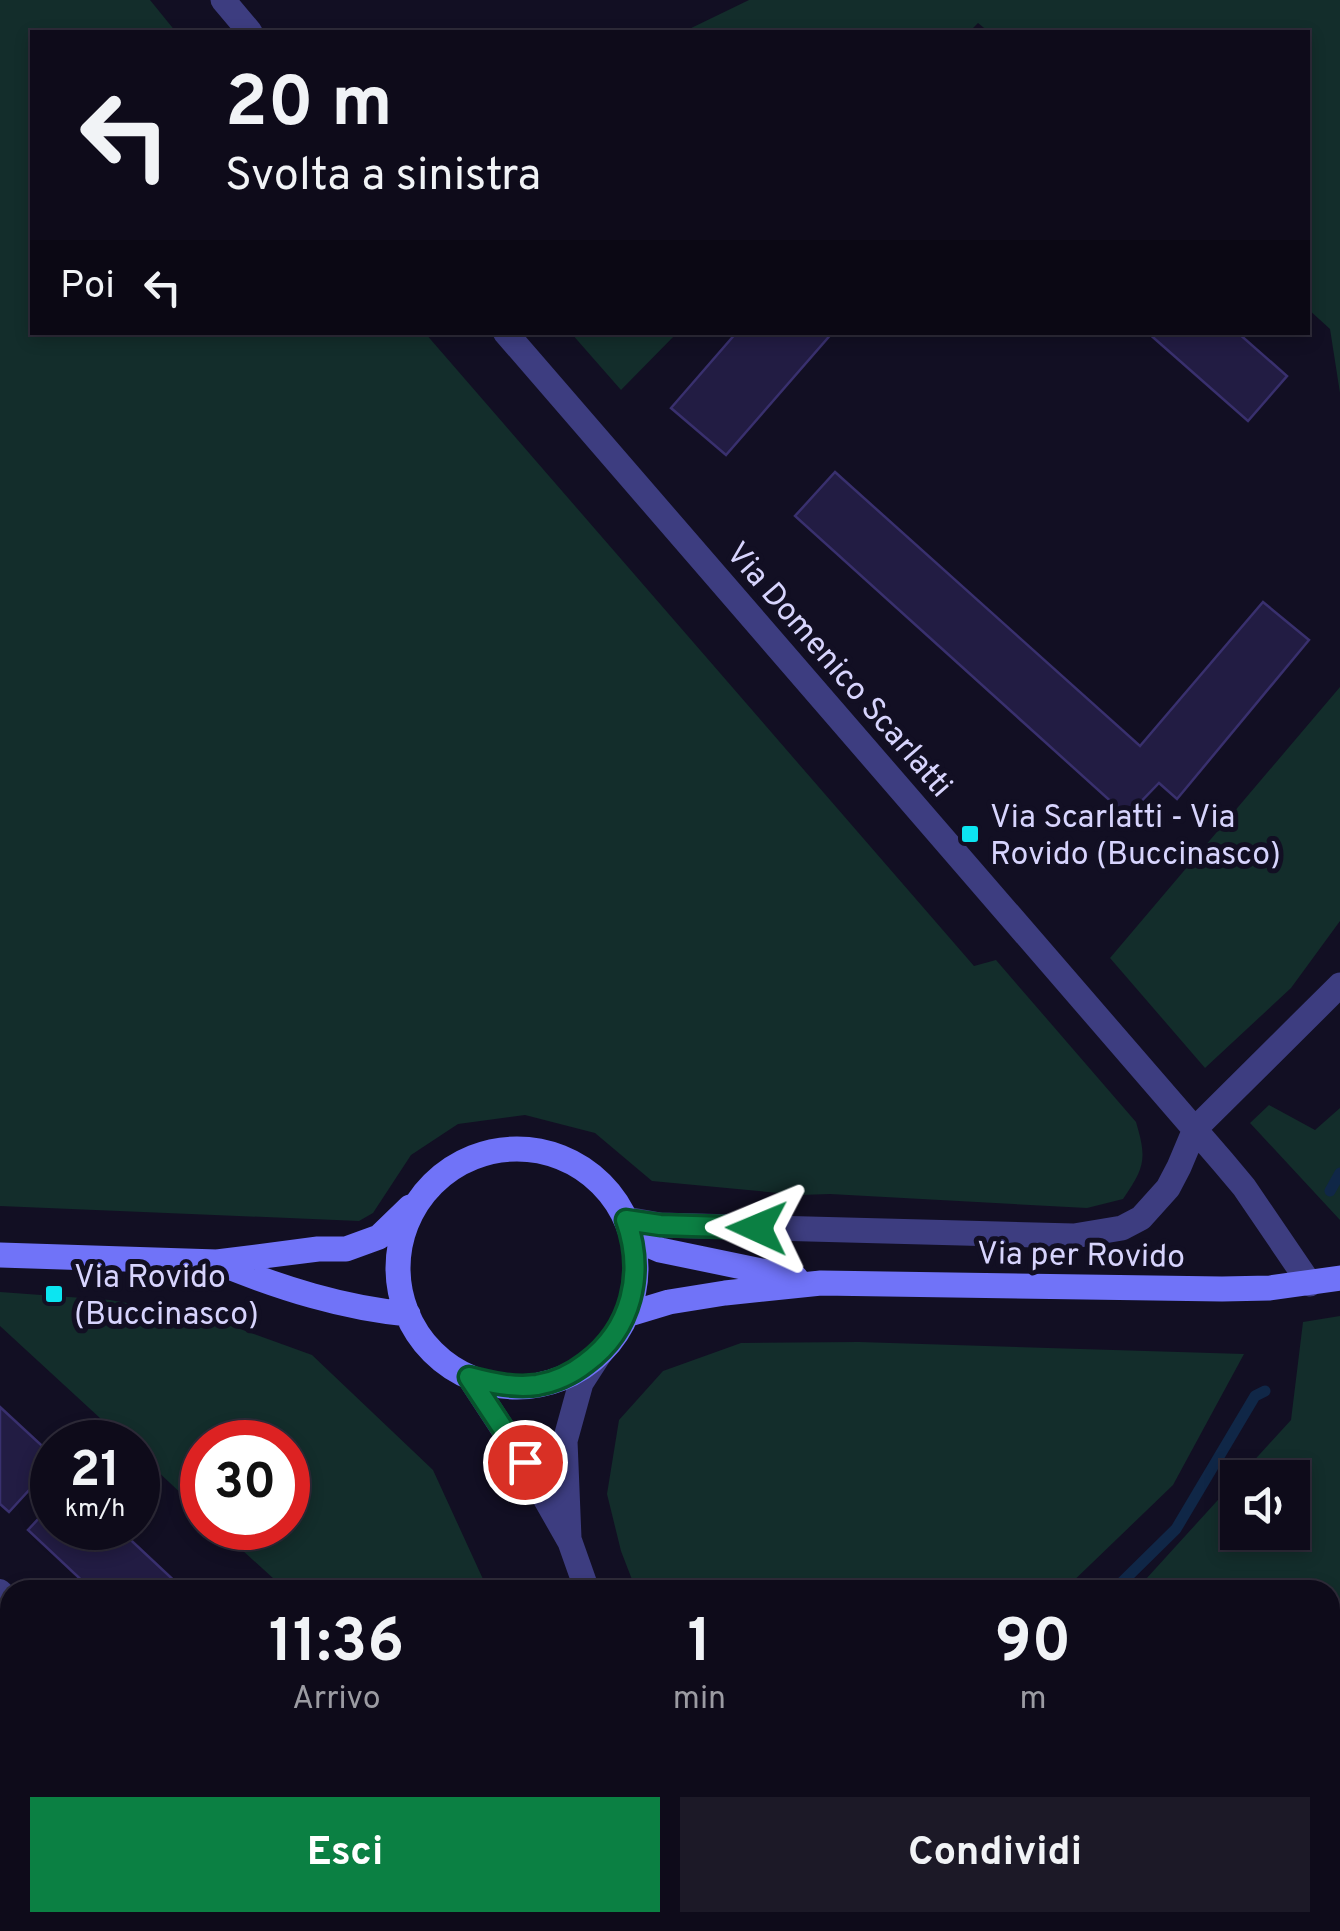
<!DOCTYPE html>
<html lang="it">
<head>
<meta charset="utf-8">
<style>
  :root { --surface:#0e0b1a; --page:#1c1927; --text:#f1f3f6; --muted:#9b9ba2; --line:#2e2b39; --accent:#0b8043 }
  body { margin:0; font-family:Overpass,sans-serif; background:var(--page); color:var(--text); height:100vh; display:flex; flex-direction:column; font-size:38px; white-space:nowrap }
  * { box-sizing:border-box; margin:0 }
  p { font-size:32px; color:var(--muted) }
  .icon { flex:none; width:55px; height:55px; fill:none; stroke:currentColor; stroke-width:2; stroke-linecap:round; stroke-linejoin:round }
  .map { position:relative; flex:1; overflow:hidden }
  .sheet { position:absolute; left:0px; top:1580px; width:1340px; height:352px; display:flex; flex-direction:column; background:var(--surface); border-radius:30px 30px 0 0; box-shadow:0 5px 15px #0003,0 0 0 2px var(--line) }
  .sheet>* { flex:none }
  .top-card { position:absolute; left:30px; top:30px; width:1280px; height:305px; border-radius:0px; box-shadow:0 5px 15px #0003,0 0 0 2px var(--line); background:#0e0b1a; color:var(--text); overflow:hidden }
  .buttons { position:absolute; left:1220px; top:1460px; display:grid; gap:20px }
  .buttons a { display:grid; place-items:center; width:90px; height:90px; border-radius:0px; background:var(--surface); box-shadow:0 5px 15px #0003,0 0 0 2px var(--line); font-size:50px }
  .speed { position:absolute; left:30px; top:1420px; display:flex; gap:20px; font-size:50px; font-weight:700; text-align:center }
  .speed>* { display:grid; place-content:center; width:130px; height:130px; border-radius:50%; background:var(--surface); box-shadow:0 5px 15px #0003,0 0 0 2px var(--line); line-height:1 }
  .speed small { font-size:25px; font-weight:400 }
  .speed .limit { border:15px solid #d22; background:#fff; color:#111 }
  .pin { position:absolute; display:grid; place-items:center; width:85px; height:85px; color:#fff; margin:-42px; border:5px solid #fff; border-radius:50%; box-shadow:0 2px 10px #0007 }
  .me { position:absolute; width:110px; margin:-55px; rotate:271deg; stroke-linejoin:round; filter:drop-shadow(0 0 8px #0008) }
  .turn { display:flex; align-items:center; gap:35px; height:210px; padding:0 30px; font-size:45px }
  .turn .icon { width:130px; height:130px; stroke-width:2.5 }
  .turn b { display:block; font-size:70px; line-height:85px }
  .then { display:flex; align-items:center; height:95px; padding:0 30px; background:#0003; gap:20px; font-size:38px }
  .eta { display:flex; justify-content:space-evenly; align-items:center; height:170px; text-align:center }
  .eta b { font-size:60px; font-weight:700; line-height:70px }
  .primary-button { display:flex; gap:20px; margin-top:auto; padding:20px 30px }
  .primary-button a { flex:1; height:115px; border-radius:0px; background:var(--accent); color:#fff; font-size:40px; font-weight:700; line-height:115px; text-align:center }
  .primary-button a+a { background:var(--page); color:var(--text) }
  .map>svg:first-child { display:block }
  .green { fill:#132d2b }
  .lines { fill:none; stroke-linecap:round; stroke-linejoin:round }
  .stream { stroke:#102747; stroke-width:11 }
  .building { fill:#221c43; stroke:#39306e; stroke-width:2.5 }
  .lane { stroke:#3d3d80; stroke-width:22 }
  .street { stroke:#3d3d80; stroke-width:25 }
  .secondary { stroke:#7073f8; stroke-width:25 }
  .route-casing { stroke:#07532c; stroke-width:25 }
  .route { stroke:#0b8043; stroke-width:18 }
  .poi-dot { fill:#0ce5f1; stroke:#120f23; stroke-width:4 }
  .labels { text-anchor:middle; stroke-width:10; stroke-linejoin:round; paint-order:stroke }
  .street-label { font-size:32px; fill:#d7d4fd; stroke:#120f23 }
  .poi-label { font-size:32px; fill:#d7d4fd; stroke:#120f23; text-anchor:start }
</style>
</head>
<body>
<div class="map">
<svg width="1340" height="1931" viewBox="0 0 1340 1931">
  <rect width="100%" height="100%" fill="#120f23"/>
  <path class="green" d="M0 0H150L176 32H32V332L425 333 974 966 996 960 1136 1122C1147 1159 1145 1167 1123 1199L1087 1208 830 1194 800 1195 652 1181 595 1133 525 1115 458 1124 411 1155 373 1213 359 1221 0 1206Z
    M749 0H1340V393L1330 329 1308 309V32H989L978 23 969 32H683Z
    M571 333H677L621 390Z
    M1340 687V921L1291 988 1205 1068 1110 958Z
    M1269 1105 1315 1130 1340 1108V1220L1250 1123Z
    M0 1292 110 1300 207 1317 312 1355 433 1470 488 1590H286L218 1528H288V1442H202V1513L138 1453V1442H126L0 1326Z
    M1340 1316V1772L1330 1779V1590H1136L1237 1479 1238 1532H1292V1478L1239 1477 1291 1420 1303 1322Z
    M859 1342 1244 1354 1173 1485 1064 1590H636L621 1551 607 1494 619 1420 663 1371 741 1343Z
    M166 1922H606L609 1931H158Z
    M811 1922H1129V1923L1117 1931H803Z"/>
  <g class="lines">
    <path class="stream" d="M1330 1191 1340 1173
      M1114 1590 1176 1529 1255 1396 1265 1391
      M772 1928 778 1922"/>
  </g>
  <path class="building" d="M737 332H833L726 455 671 408Z
    M1147 332H1237L1287 376 1248 421Z
    M835 472 1140 746 1263 602 1309 640 1177 799 1159 783 1127 816 795 516Z
    M0 1407 52 1455V1465L9 1512 0 1504Z
    M52 1504V1528H118L181 1587 178 1590H92L28 1530Z
    M0 1704 10 1713V1797L0 1788Z
    M1340 1812V1872L1337 1868 1330 1873V1819Z
    M29 1922H92L102 1931H22Z
    M1185 1922H1261L1249 1931H1188L1183 1924Z"/>
  <g class="lines">
    <path class="lane" d="M0 1590 10 1599
      M0 1859 10 1847"/>
    <path class="street" d="M223 0 250 32
      M505 332 1223 1162 1244 1187 1310 1284
      M626 1219 660 1225 1074 1236 1122 1228 1141 1218 1168 1188 1179 1167 1195 1129 1340 985
      M469 1377 525 1463 570 1542 587 1590
      M569 1538 565 1441 581 1383 601 1352
      M708 1922 711 1931"/>
    <path class="secondary" d="M398 1268a119 119 0 1 1 238 0a119 119 0 1 1-238 0Z
      M632 1238 660 1250 796 1278
      M0 1255 217 1262 318 1249H346L379 1237 410 1207
      M221 1264C281 1288 343 1308 408 1314
      M626 1315 669 1302 725 1293 821 1283 1222 1289 1270 1288 1340 1278"/>
  </g>
  <g class="lines">
    <defs>
      <path id="route" d="M525 1462 469 1377C492 1383 513 1388 537 1385 555 1382 572 1374 586 1363 632 1329 645 1273 626 1220L660 1225 757 1228"/>
    </defs>
    <use href="#route" class="route-casing"/>
    <use href="#route" class="route"/>
  </g>
  <g class="poi-dot">
    <rect x="960" y="824" width="20" height="20" rx="5"/>
    <rect x="44" y="1284" width="20" height="20" rx="5"/>
  </g>
  <g class="labels">
    <g class="street-label">
      <text transform="translate(840 669) rotate(49)" y="11">Via Domenico Scarlatti</text>
      <text transform="translate(1081 1254) rotate(1)" y="11">Via per Rovido</text>
    </g>
    <g class="poi-label">
      <text x="990" y="827">Via Scarlatti - Via<tspan x="990" dy="37">Rovido (Buccinasco)</tspan></text>
      <text x="74" y="1287">Via Rovido<tspan x="74" dy="37">(Buccinasco)</tspan></text>
    </g>
  </g>
</svg>
<div class="buttons">
<a><svg class="icon" aria-label="sound" viewBox="0 0 24 24"><path d="M4 9h4l5-4v14l-5-4H4zM17 9q2 3 0 6"/></svg></a>
</div>
<div class="speed"><div>21<small>km/h</small></div><div class="limit">30</div></div>
<div class="pin" style="left:525px;top:1462px;background:#d93025"><svg class="icon" aria-label="arrive" viewBox="0 0 24 24"><path d="M6 21V4h12l-3 4 3 4H6"/></svg></div>
<svg class="me" style="left:757px;top:1228px" viewBox="-20 -20 40 40"><path d="M0-17L14 15 0 8-14 15z" fill="#0b8043" stroke="#fff" stroke-width="4"/></svg>
<div class="top-card">
<div class="turn"><svg class="icon" aria-label="left" viewBox="0 0 24 24"><path d="M17 20v-9H6M10 6l-5 5 5 5"/></svg><div><b>20 m</b>Svolta a sinistra</div></div>
<div class="then">Poi<svg class="icon" aria-label="left" viewBox="0 0 24 24"><path d="M17 20v-9H6M10 6l-5 5 5 5"/></svg></div>
</div>
<section class="sheet">
<div class="eta">
<div><b>11:36</b><p>Arrivo</p></div>
<div><b>1</b><p>min</p></div>
<div><b>90</b><p>m</p></div>
</div>
<div class="primary-button"><a>Esci</a><a>Condividi</a></div>
</section>
</div>
</body>
</html>
